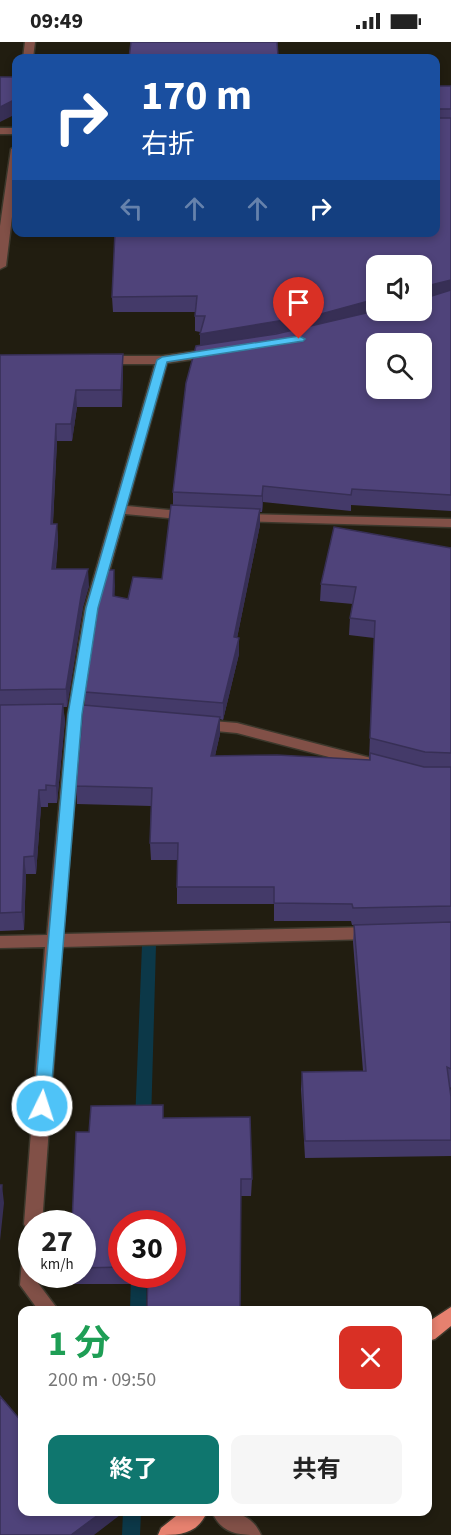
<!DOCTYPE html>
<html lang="ja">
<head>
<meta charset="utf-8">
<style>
  :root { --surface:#fff; --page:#f6f6f6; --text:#222; --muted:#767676; --accent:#0f766e }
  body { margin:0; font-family:"Source Sans 3","Noto Sans JP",sans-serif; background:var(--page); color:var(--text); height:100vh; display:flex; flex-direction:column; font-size:22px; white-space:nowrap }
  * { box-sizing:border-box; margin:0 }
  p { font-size:20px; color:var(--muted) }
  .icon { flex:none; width:33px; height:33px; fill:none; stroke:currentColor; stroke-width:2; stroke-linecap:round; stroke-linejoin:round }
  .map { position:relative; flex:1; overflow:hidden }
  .side { position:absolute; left:18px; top:1264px; width:414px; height:210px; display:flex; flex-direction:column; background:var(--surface); border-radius:12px; box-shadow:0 3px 9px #0003 }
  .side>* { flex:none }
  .banner { position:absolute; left:12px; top:12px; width:428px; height:183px; border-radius:12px; box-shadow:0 3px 9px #0003; background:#1a4fa0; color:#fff; overflow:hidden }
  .fabs { position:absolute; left:366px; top:213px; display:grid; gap:12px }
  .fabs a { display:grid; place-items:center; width:66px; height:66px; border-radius:12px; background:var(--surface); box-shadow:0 3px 9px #0003; font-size:30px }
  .speed { position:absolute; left:18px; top:1168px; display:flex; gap:12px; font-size:30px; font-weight:700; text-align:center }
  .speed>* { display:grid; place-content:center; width:78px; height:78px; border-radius:50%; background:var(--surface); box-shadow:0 3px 9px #0003; line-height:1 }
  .speed small { font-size:15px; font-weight:400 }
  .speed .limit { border:9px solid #d22; background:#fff; color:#111 }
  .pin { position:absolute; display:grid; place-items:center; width:51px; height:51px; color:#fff; margin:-62px -26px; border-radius:50% 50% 50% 0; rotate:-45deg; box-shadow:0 0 6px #0007 }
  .pin .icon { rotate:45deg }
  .me { position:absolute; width:66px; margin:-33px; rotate:4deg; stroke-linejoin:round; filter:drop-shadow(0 0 4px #0008) }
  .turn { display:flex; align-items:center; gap:21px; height:126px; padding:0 30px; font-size:27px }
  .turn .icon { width:78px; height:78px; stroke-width:2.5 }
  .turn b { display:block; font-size:42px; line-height:51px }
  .lanes { display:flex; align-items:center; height:57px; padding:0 30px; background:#0003; justify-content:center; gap:30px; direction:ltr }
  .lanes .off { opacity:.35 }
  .round { display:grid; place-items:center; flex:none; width:63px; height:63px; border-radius:12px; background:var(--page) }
  .headline { display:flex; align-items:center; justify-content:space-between; height:102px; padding:0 30px }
  h1 { font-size:36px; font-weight:700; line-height:45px; color:#1e9e55 }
  .cta { display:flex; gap:12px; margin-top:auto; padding:12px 30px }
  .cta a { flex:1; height:69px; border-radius:12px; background:var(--accent); color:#fff; font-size:24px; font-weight:700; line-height:69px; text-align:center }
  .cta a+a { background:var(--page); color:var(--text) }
  .status { display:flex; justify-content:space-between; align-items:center; height:42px; padding:0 30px; background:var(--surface); direction:ltr }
  .status svg { height:16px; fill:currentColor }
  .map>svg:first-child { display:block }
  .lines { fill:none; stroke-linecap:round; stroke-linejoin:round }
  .stream { fill:#0c3848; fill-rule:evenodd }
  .minor-casing { stroke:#3c382c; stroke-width:3 }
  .primary-casing { stroke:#3c382c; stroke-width:3 }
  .minor { fill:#815047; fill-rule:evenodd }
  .primary { fill:#e6816f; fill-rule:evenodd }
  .wall { fill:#443a69; fill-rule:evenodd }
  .shaded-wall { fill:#372f55 }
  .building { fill:#4f437a; stroke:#372f55; stroke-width:1.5; fill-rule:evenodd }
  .route { fill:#4fc3f7; stroke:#337fa1; stroke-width:1.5 }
</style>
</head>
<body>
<div class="status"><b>09:49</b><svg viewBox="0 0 49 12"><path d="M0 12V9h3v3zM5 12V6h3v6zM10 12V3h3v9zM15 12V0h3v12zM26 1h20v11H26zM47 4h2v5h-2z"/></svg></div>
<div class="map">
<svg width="451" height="1493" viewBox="0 0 451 1493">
  <rect width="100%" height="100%" fill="#211d10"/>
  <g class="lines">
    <path class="stream" d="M149 897 154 899 156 903 151 1081 149 1086 143 1087 137 1086 135 1081 142 903 144 899Z
      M131 1233H147L146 1269H130Z
      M123 1470H141L140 1493H122Z"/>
    <defs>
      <path id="minor" d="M25 0H35L33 16H23Z
        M0 86H16V92H0Z
        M16 104V142L6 224 0 227V184L11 107Z
        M212 307 216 308V314L167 321 127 464 190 470 197 474 190 478 125 472 99 566 82 672 63 892 372 885 378 887 380 891 378 895 372 897 62 905 42 1182H32V1189L27 1187 24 1182 45 905 0 906V894L47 893 68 672 85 566 155 322H102L96 318 102 314H162Z
        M241 472 451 477V485L236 479 234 476Z
        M200 678 237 681 375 717 382 722 375 727 237 691 195 687 193 683 195 679Z
        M32 1196V1233H39L38 1241 59 1269H39L20 1243 23 1204 26 1198Z
        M212 1470C233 1470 251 1470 261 1493 240 1493 222 1493 212 1470Z"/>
      <path id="primary" d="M451 1265V1284L435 1297 428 1299V1280Z
        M181 1470H207C197 1493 179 1493 158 1493L161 1486Z"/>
    </defs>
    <use href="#minor" class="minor-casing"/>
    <use href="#primary" class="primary-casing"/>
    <use href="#minor" class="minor"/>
    <use href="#primary" class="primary"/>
  </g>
  <path class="wall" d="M277 0 278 16H129Z
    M435 44H451V469L351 463V469L263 460 262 470H260V483L237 596 239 612 223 678 220 677V692L215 714 369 718 374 596 349 593 350 576 353 562 320 559 321 542 451 506V1046L450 1045 451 1055V1114L305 1116 301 1047 302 1030 363 1029 353 900 354 883H352L351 879H274V862H177V818H151L150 801 151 764 77 762 76 744 85 663V650L114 528V555L128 557 162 537 173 463V450L200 304V290L195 289V270H113L112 255 435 190ZM422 224V268H376Z
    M123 312V329L122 365H77L72 399H57L53 482H57L58 499 56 527 89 544 83 565 67 665H63L65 679 57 761H48V765H41L36 832H26L24 888 0 889V313Z
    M163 1076 252 1137 251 1154H241L240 1269H147L148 1242H71L70 1233H82V1182L89 1090ZM122 1182 172 1233H122Z"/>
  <path class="shaded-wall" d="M16 57V72L0 80V65Z
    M451 238V253L422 260V248L423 245Z
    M376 257V268H389L200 307V292Z
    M123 312V329L122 365 121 348Z
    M76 348 77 365 72 399 71 382Z
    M56 382 57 399 52 499 51 482Z
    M263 444V460L262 470V454Z
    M260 467V483L234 611V595Z
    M57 482 58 499 54 544 52 527Z
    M88 527 89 544 83 565 67 665 66 647 82 548Z
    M114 528 115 544 114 570 113 554Z
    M239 596V612L223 678V661Z
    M63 662 65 679 57 761 56 744Z
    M220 675V692L211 731V714Z
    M39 748 41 765 36 832 34 814Z
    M24 815 26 832 24 888 22 870Z
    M2 1143 4 1161 0 1199V1160Z
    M102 1470H124L94 1493H71Z"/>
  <path class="building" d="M131 0H277L278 14H245V16H129Z
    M0 35H16V57L0 65Z
    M435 44H451V67H435Z
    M435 76H451V238L423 245 422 248V224H376V257L321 272 200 292 205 274H195L197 254 112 255 115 190H435Z
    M451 248V453L352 447 351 453 263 444 262 454 173 450 186 341 196 304 276 292 379 268H422V257ZM376 302H422V346H376Z
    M123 312 121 348H76L71 382H56L51 482H57L52 527H88L82 548 66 647 0 648V313Z
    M171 463 260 467 234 595 239 596 223 661 85 650 100 550 107 528H114L113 554 128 557 133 535 162 537Z
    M334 485 451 506V711L425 710 370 696 375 579 350 576 356 545 321 542Z
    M63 662 56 744 46 743V748H39L34 814 24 815 22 870 0 871V663Z
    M83 663 220 675 211 714 277 713 370 718V711L424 725H451V864L353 866 352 862 274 861V845H177L178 801H150L152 746 76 744Z
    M451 880V1027L447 1025 451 1055V1098L305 1099 302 1030 366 1029 354 883Z
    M163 1063V1076L250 1075 252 1137H241L240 1267H147L148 1233H172V1182H122V1225L82 1226V1182H72L76 1090H89L91 1064Z
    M0 1143H2L0 1160Z
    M0 1354 22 1380V1470H102L71 1493H0Z"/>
  <path class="route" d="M299 294 305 297 303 299 167 320 98 566 82 672 50 1064 42 1070 34 1064 68 672 86 566 157 318 162 315Z"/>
</svg>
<div class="fabs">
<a><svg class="icon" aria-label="sound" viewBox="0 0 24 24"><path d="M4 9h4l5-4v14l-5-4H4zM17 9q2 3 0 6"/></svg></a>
<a><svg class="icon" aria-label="search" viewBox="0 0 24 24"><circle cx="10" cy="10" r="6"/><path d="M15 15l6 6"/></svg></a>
</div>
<div class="speed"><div>27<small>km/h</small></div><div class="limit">30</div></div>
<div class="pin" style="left:299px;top:297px;background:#d93025"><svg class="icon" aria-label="arrive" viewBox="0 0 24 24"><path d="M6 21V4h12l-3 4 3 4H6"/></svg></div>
<svg class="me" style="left:42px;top:1064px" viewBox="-20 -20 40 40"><circle r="17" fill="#4fc3f7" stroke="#fff" stroke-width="3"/><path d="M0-11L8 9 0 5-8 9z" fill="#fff"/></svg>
<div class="banner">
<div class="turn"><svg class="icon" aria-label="right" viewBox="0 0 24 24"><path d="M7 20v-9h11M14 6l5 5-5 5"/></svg><div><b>170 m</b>右折</div></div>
<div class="lanes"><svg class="icon off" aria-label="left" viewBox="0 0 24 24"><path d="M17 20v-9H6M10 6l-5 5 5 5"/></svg><svg class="icon off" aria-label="ahead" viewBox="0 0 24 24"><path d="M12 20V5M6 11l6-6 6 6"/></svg><svg class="icon off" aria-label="ahead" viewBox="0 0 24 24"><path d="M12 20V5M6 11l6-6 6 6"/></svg><svg class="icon" aria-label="right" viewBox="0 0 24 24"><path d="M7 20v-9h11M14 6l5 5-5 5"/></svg></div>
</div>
<section class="side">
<div class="headline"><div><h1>1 分</h1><p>200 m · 09:50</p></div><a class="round" style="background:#d93025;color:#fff"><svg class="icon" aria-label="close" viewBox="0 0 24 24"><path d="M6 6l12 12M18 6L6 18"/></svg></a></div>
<div class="cta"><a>終了</a><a>共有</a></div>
</section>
</div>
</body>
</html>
